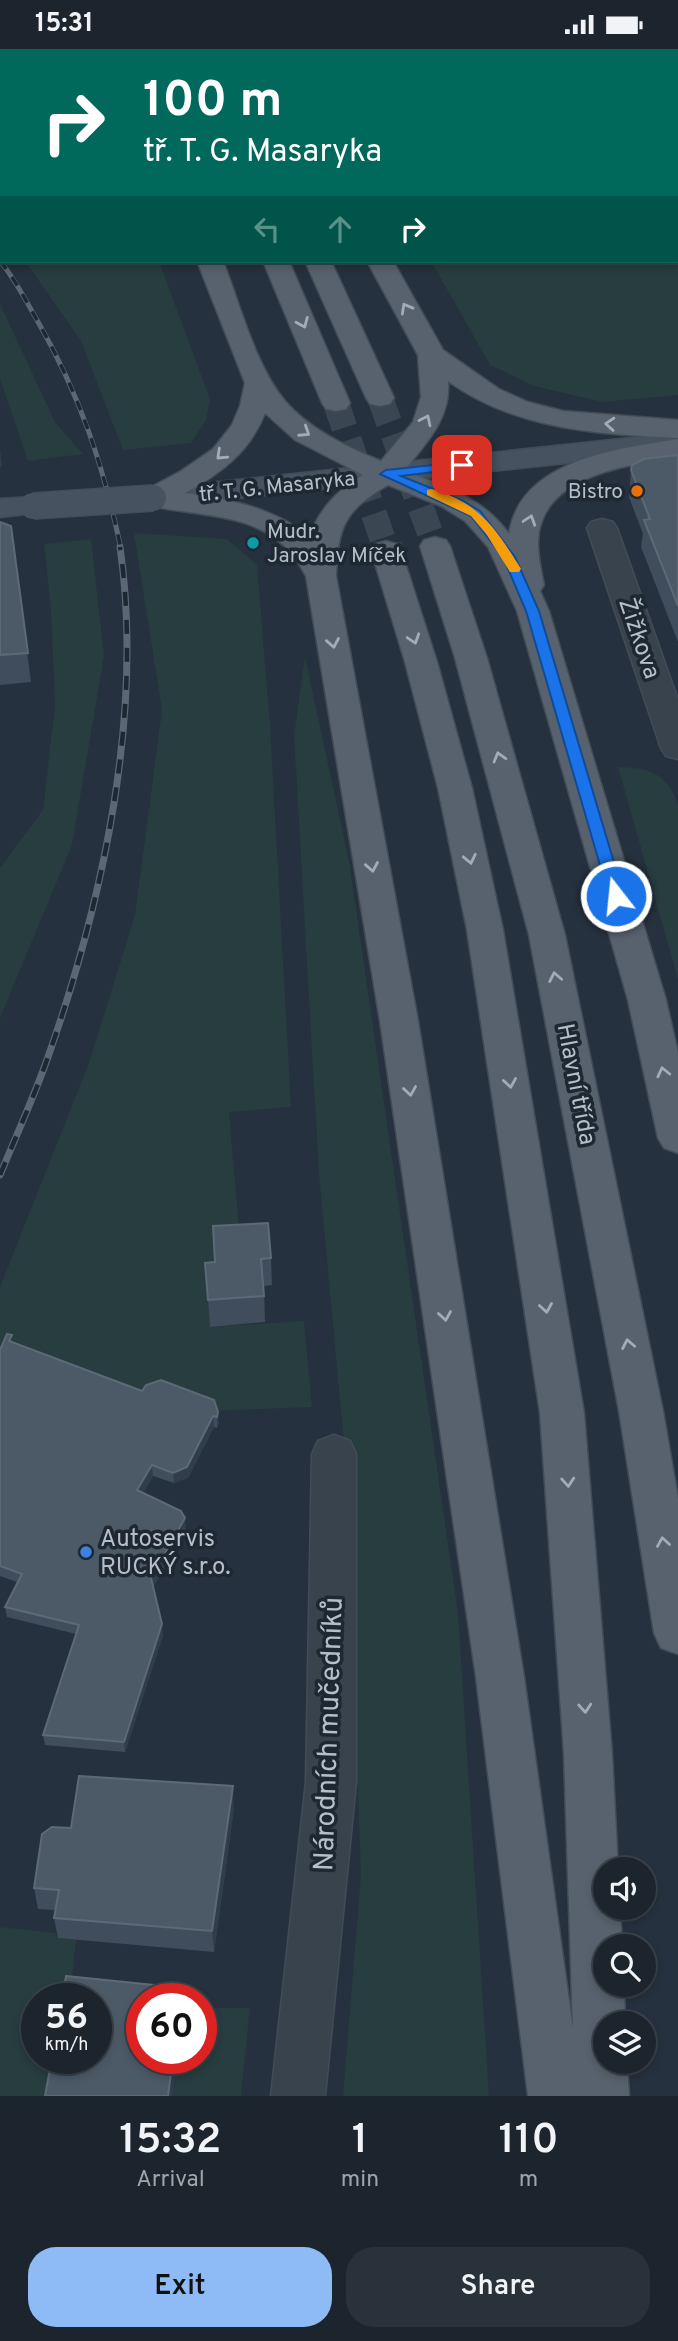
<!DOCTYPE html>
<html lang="en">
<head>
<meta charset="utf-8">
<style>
  :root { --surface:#1c252e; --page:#29313a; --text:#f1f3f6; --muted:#a0a5aa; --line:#3a424a; --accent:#8ebaf5 }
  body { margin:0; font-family:Overpass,sans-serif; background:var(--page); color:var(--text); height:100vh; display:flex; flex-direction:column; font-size:26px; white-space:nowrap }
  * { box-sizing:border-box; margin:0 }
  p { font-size:23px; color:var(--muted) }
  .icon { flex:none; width:38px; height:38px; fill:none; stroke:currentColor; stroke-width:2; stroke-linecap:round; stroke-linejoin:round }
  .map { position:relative; height:2047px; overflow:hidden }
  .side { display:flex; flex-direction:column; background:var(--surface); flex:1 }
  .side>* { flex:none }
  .top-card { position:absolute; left:0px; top:0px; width:679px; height:214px; box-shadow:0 4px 10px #0003,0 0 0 2px var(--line); background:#00695c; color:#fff; overflow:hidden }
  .tools { position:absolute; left:593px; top:1808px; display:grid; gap:14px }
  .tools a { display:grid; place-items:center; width:63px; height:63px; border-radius:50%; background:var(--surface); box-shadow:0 4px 10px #0003,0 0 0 2px var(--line); font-size:35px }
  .speed { position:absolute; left:21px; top:1934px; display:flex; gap:14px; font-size:35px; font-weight:700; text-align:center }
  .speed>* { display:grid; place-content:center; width:91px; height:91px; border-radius:50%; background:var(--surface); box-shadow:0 4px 10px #0003,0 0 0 2px var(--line); line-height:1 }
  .speed small { font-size:18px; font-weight:400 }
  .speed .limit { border:10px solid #d22; background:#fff; color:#111 }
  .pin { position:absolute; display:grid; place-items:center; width:60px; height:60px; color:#fff; margin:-30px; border-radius:14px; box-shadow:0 4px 10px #0006 }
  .me { position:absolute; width:77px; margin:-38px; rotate:344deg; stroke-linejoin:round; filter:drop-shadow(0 0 5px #0008) }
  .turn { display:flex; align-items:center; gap:24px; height:147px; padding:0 28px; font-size:32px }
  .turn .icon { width:91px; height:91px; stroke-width:2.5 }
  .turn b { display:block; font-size:49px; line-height:60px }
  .lanes { display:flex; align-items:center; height:66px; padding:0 28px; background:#0003; justify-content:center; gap:35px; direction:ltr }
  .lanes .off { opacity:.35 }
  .eta { display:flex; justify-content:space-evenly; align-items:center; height:119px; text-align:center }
  .eta b { font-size:42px; font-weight:600; line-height:49px }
  .button { display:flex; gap:14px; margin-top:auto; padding:14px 28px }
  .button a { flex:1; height:80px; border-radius:28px; background:var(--accent); color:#111; font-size:28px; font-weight:600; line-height:80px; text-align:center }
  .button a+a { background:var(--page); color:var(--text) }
  .status { display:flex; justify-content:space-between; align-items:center; height:49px; padding:0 35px; background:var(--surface); direction:ltr }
  .status svg { height:19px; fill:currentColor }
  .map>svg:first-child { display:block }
  .green { fill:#273d3f }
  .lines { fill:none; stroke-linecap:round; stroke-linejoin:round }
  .primary-tunnel-far1 { stroke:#3b4653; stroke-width:26; stroke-dasharray:26 13; stroke-linecap:butt }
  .primary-tunnel { stroke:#3b4653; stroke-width:35; stroke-dasharray:35 18; stroke-linecap:butt }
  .lane-casing { stroke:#424c57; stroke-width:3 }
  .street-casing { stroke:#424c57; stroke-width:3 }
  .secondary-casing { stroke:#424c57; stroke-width:3 }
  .primary-casing { stroke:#424c57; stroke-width:3 }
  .lane { fill:#39434e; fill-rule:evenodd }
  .street { fill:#39434e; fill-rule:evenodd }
  .secondary { fill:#475261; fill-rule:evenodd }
  .primary { fill:#57626e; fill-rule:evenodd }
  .rail-far1-casing { stroke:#5b6775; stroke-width:5 }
  .rail-casing { stroke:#5b6775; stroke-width:7 }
  .rail-far1 { stroke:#1e2833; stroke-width:3.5; stroke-dasharray:10; stroke-linecap:butt }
  .rail { stroke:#1e2833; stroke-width:4.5; stroke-dasharray:14; stroke-linecap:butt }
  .secondary-bridge-casing { stroke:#424c57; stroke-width:28; stroke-linecap:butt }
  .secondary-bridge { stroke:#475261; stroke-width:26 }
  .wall { fill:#404d5c }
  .shaded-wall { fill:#303d4b }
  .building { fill:#4c5a68; stroke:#5d6977; stroke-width:2 }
  .oneway { stroke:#a2acb7 }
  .route { fill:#1a73e8; stroke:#114b97; stroke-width:2 }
  .slow { fill:#f59e0b }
  .food-dot { fill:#e8710a; stroke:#1e2833; stroke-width:2.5 }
  .culture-dot { fill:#0f9aa8; stroke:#1e2833; stroke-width:2.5 }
  .shop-dot { fill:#3f7fe0; stroke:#1e2833; stroke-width:2.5 }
  .labels { text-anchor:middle; stroke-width:7; stroke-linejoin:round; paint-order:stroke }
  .far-street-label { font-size:21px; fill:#b5bec9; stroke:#1e2833 }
  .far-poi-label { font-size:21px; fill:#b5bec9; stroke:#1e2833; text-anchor:end }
  .street-label { font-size:24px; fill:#b5bec9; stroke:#1e2833 }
  .poi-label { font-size:24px; fill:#b5bec9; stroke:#1e2833; text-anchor:start }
  .near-street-label { font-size:28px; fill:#b5bec9; stroke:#1e2833 }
</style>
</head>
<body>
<div class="status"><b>15:31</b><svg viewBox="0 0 49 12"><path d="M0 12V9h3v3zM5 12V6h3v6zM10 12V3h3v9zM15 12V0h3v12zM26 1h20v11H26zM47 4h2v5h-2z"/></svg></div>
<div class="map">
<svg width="678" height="2047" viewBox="0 0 678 2047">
  <rect width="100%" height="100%" fill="#25313e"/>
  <path class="green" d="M678 48V346L602 353 534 337 490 316 431 212H677Z
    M25 212H159L210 350 206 371 191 394 123 401 81 292Z
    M0 255 55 373 83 405 28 412 0 330Z
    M134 484 227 490 257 516 270 675 291 1058 229 1063 241 1202 216 1240 207 1242 210 1278 304 1272 312 1358 214 1362 0 1303V1238L89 1014 135 866 162 661Z
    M91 490 104 607 72 796 0 969V819L43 761 55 657 51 560 44 495Z
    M305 608 349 812 458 1564 489 2047H343L361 1825 345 1405 319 1125 294 686Z
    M618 718C651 719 667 724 678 756V930Z
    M0 1878 55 1884 59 1889 76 1891 70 1949 37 1950V2009H60L53 2047H0Z
    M201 1959H250L241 2047H173L178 2009H201Z"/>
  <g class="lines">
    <path class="primary-tunnel-far1" d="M380 349 435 497
      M336 354 386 500"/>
    <path class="primary-tunnel" d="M385 498 386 501"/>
    <defs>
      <path id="lane" d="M377 0H393L376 2Z"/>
      <path id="street" d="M677 26H678V40H677Z
        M602 470 613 473 617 479 678 651V710L666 707 661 699 587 479 591 473Z
        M334 1386 350 1392 356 1405V1733L325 2047H271L306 1733 312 1405 318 1392Z"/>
      <path id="secondary" d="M678 384V402L153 458 142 455 138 449 142 443 153 440Z
        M33 448 44 451 48 457 44 463 0 468V450Z"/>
      <path id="primary" d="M94 0H116L117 2H94Z
        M147 0H169L170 2H147Z
        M185 0H207L208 2H185Z
        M246 0H268L269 2H246Z
        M197 212H223C240 255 255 316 285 352 309 380 347 398 381 412L413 373 421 348 418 306 367 212H393L443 301 499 340 528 353 563 362 678 371V389C597 385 516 381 448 332 451 370 426 394 404 422 444 437 483 448 509 485 520 410 619 400 678 390V408C635 415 559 424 542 472 534 491 540 516 544 536L540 542 549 562 666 951 678 1004V1104L664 1099 658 1089 628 951 517 562 488 498 465 472 441 457 388 436C344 462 338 477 336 527L418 972 524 1628 573 1980 564 1705 540 1364 467 881 438 739 405 613 371 501 375 495 386 492 397 495 401 501 437 613 472 739 503 881 584 1364 612 1705 618 1820H606V1858H620L622 1897H606V1936H624L625 1974H606V2012H627L629 2047H528L476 1628 380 972 306 527C301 519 297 510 291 504 255 461 192 468 142 455L138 449 142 443 181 422 213 400 232 376 240 357 245 334ZM265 364 295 391 363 426C336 442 321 459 309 487 273 459 230 450 185 444 220 425 250 403 265 364Z
        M263 212H289L350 354 346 360 336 362 326 360 322 354Z
        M305 212H331L394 349 390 355 380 357 370 355 366 349Z
        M435 488 446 491 450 497 487 609 565 886 663 1362 678 1449V1605L661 1599 654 1584 619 1362 529 886 455 609 420 497 424 491Z"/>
    </defs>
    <use href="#lane" class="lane-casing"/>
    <use href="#street" class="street-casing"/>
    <use href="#secondary" class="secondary-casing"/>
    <use href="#primary" class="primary-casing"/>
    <use href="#lane" class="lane"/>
    <use href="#street" class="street"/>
    <use href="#secondary" class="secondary"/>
    <use href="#primary" class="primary"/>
    <defs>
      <path id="rail-far1" d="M0 212C15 230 25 250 37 271 80 346 103 415 121 500"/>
      <path id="rail" d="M0 1126C16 1087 34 1048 48 1008 103 852 144 663 120 498"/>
    </defs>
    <use href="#rail-far1" class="rail-far1-casing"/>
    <use href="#rail" class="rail-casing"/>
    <use href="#rail-far1" class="rail-far1"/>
    <use href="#rail" class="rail"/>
    <defs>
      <path id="secondary-bridge" d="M33 457 153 449"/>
    </defs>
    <use href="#secondary-bridge" class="secondary-bridge-casing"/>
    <use href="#secondary-bridge" class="secondary-bridge"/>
  </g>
  <path class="wall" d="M678 406V593L641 498 643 485 629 448 631 421Z
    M0 473 11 477 31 633 0 636Z
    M271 1209 272 1236 264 1237 265 1273 210 1278 205 1214Z
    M13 1294 142 1342 214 1351 219 1374 217 1379 214 1378 188 1429 174 1434 153 1427 143 1444 186 1480 153 1538 163 1586 125 1703 45 1696 43 1686 76 1585 7 1568 5 1558 17 1533 0 1527V1301Z
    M234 1759 214 1903 58 1889 54 1869 56 1861 38 1860 34 1839 71 1779Z"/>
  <path class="shaded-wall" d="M0 399 2 417 0 419Z
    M218 1363 219 1374 217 1379V1368Z
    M213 1367 214 1378 188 1429 174 1434 173 1424Z
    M152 1416 153 1427 138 1452 137 1441Z
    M185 1469 186 1480 152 1539 151 1529Z
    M162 1575 163 1586 125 1703 124 1693Z
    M233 1737 234 1759 214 1903 212 1882Z
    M173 2009H178L173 2047H168Z"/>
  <path class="building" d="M678 406V557L644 471 650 470 631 421 632 416 644 410Z
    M0 473 11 477 28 604 0 606Z
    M268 1174 271 1209 261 1210 264 1247 208 1251 205 1214 215 1213 213 1177Z
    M7 1285 12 1286 9 1292 142 1342 146 1336 161 1331 214 1351 218 1363 217 1368 213 1367 187 1418 173 1424 152 1416 137 1441 181 1462 185 1469 151 1529 162 1575 124 1693 43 1686 79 1576 5 1558 22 1525 0 1517V1301Z
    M79 1727 233 1737 212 1882 54 1869 59 1841 34 1839 42 1785 52 1778 71 1779Z
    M66 1927 183 1939 181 1950H142V2009H173L168 2047H45L52 2009H96V1950H62Z"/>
  <defs><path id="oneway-chevron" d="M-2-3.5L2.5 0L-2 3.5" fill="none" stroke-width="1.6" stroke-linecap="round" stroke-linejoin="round" transform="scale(1.75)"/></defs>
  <g class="oneway">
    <use href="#oneway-chevron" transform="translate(406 259) rotate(-119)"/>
    <use href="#oneway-chevron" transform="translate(303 274) rotate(67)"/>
    <use href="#oneway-chevron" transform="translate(426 371) rotate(-64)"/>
    <use href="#oneway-chevron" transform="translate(610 375) rotate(-176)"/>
    <use href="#oneway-chevron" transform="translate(305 383) rotate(33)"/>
    <use href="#oneway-chevron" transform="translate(221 406) rotate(137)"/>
    <use href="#oneway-chevron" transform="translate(530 471) rotate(-72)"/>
    <use href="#oneway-chevron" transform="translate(414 590) rotate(72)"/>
    <use href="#oneway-chevron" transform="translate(333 594) rotate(80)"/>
    <use href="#oneway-chevron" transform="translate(499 708) rotate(-106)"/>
    <use href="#oneway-chevron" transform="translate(470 810) rotate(78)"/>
    <use href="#oneway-chevron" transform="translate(372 818) rotate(80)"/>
    <use href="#oneway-chevron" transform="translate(555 928) rotate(-101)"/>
    <use href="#oneway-chevron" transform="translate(663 1023) rotate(-103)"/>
    <use href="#oneway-chevron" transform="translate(510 1034) rotate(81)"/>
    <use href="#oneway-chevron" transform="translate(410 1042) rotate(81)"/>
    <use href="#oneway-chevron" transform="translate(546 1259) rotate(81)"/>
    <use href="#oneway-chevron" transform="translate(445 1267) rotate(81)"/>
    <use href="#oneway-chevron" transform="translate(628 1295) rotate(-101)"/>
    <use href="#oneway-chevron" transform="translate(568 1433) rotate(86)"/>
    <use href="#oneway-chevron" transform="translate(663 1493) rotate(-99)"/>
    <use href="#oneway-chevron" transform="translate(585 1659) rotate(86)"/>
  </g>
  <path class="route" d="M462 413 466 414V419L401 427 463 452 480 462 515 508 539 562 624 847 622 851H611L609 847 526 562 503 508 471 467 380 425 386 421Z"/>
  <path class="slow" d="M432 440C480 454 496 480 521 520L519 523H510L487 486 471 467 427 446V441Z"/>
  <circle class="food-dot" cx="637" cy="442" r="7"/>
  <circle class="culture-dot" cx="253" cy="494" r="7"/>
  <circle class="shop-dot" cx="86" cy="1503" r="7"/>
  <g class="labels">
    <g class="far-street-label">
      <text transform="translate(277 437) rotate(-6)" y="7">tř. T. G. Masaryka</text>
    </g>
    <g class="far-poi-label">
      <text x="623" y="449">Bistro</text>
      <text x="267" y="489" text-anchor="start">Mudr.<tspan x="267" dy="24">Jaroslav Míček</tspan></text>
    </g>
    <g class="street-label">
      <text transform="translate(640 589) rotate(71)" y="8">Žižkova</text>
      <text transform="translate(577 1035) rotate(79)" y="8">Hlavní třída</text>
    </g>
    <g class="poi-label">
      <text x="100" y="1497">Autoservis<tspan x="100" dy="28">RUCKÝ s.r.o.</tspan></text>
    </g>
    <g class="near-street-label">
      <text transform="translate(327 1685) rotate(-88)" y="10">Národních mučedníků</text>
    </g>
  </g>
</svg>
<div class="tools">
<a><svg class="icon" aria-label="sound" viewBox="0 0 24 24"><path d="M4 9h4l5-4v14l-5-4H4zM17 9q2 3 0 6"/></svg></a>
<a><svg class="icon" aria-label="search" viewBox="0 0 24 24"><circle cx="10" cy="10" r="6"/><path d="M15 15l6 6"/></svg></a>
<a><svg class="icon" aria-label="layers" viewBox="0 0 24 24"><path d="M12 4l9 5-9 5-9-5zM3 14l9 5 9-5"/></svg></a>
</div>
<div class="speed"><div>56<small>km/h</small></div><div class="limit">60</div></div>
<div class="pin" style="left:462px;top:416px;background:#d93025"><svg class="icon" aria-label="arrive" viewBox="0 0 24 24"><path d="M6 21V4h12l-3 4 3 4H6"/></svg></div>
<svg class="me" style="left:616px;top:847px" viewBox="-20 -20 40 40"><circle r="17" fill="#1a73e8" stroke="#fff" stroke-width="3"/><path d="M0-11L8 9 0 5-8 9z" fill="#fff"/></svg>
<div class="top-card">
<div class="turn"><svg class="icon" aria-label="right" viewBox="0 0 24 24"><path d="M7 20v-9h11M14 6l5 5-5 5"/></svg><div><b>100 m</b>tř. T. G. Masaryka</div></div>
<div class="lanes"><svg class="icon off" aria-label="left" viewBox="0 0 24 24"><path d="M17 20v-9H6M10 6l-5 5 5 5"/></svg><svg class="icon off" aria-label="ahead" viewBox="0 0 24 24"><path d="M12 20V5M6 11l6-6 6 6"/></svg><svg class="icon" aria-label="right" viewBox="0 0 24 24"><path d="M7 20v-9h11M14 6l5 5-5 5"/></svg></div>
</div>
</div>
<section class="side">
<div class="eta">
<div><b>15:32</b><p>Arrival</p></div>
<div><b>1</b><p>min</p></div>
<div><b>110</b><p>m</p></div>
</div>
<div class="button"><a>Exit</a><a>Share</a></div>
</section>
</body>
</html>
